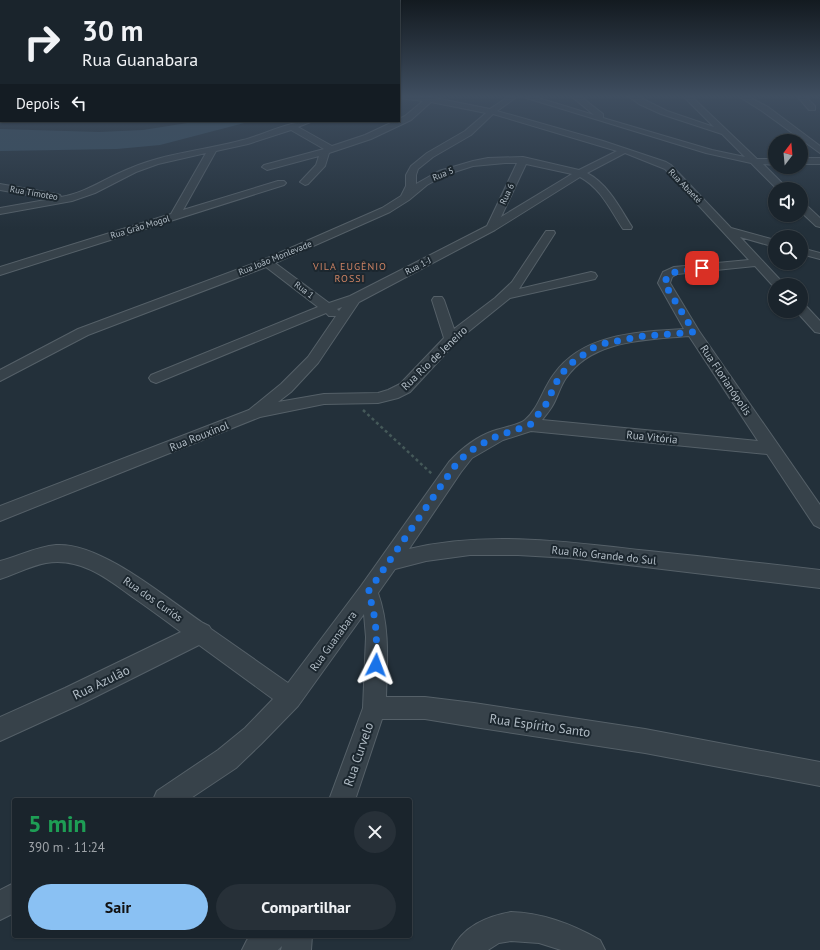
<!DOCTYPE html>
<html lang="pt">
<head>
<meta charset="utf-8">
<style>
  :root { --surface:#1a242c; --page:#273038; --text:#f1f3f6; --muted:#9fa4a9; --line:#384148; --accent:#8ac1f3 }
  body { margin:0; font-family:"PT Sans",sans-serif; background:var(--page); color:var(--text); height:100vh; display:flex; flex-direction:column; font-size:15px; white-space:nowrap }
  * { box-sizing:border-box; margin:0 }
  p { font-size:13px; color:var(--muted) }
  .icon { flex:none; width:22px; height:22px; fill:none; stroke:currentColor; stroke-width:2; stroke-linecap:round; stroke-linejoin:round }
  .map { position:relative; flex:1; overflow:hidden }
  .side { position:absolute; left:12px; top:798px; width:400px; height:140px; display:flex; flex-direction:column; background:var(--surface); border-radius:4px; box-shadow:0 1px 3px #0004,0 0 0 1px var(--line) }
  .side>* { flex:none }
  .top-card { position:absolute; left:0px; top:0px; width:400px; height:122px; box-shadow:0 1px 3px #0004,0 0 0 1px var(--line); background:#1a242c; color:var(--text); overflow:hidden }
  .needle { width:26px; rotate:16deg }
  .fabs { position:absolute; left:768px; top:134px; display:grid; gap:8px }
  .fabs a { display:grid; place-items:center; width:40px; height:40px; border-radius:50%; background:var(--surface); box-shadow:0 1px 3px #0004,0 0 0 1px var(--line); font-size:20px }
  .pin { position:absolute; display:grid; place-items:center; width:34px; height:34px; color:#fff; margin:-17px; border-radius:8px; box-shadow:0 2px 6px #0006 }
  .me { position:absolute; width:44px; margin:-22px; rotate:3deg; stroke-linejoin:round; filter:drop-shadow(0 0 3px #0008) }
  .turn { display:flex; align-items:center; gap:14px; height:84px; padding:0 16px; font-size:18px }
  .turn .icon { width:52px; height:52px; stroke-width:2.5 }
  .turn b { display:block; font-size:28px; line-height:34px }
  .then { display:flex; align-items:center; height:38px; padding:0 16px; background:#0003; gap:8px; font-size:15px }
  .round { display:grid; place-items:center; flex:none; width:42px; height:42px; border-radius:21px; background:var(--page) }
  .summary { display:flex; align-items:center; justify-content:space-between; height:68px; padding:0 16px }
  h1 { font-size:24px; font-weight:700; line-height:30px; color:#1e9e55 }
  .action { display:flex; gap:8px; margin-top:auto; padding:8px 16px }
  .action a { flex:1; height:46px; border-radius:24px; background:var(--accent); color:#111; font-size:16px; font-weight:700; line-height:46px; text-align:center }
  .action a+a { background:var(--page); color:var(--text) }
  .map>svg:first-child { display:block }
  .water { fill:#374f60 }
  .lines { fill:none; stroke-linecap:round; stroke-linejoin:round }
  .minor-casing { stroke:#556068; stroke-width:2 }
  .path { stroke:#455959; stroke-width:2.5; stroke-dasharray:3 3; stroke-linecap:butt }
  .minor { fill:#37424a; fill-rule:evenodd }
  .route { stroke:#1a73e8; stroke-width:7; stroke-dasharray:0 12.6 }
  .labels { text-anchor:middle; stroke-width:4; stroke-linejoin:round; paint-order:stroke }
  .far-street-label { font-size:9px; fill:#b2bdc6; stroke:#1c272f }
  .far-neighbourhood-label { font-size:10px; letter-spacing:1px; fill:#cf8464; stroke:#1c272f }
  .street-label { font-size:11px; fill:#b2bdc6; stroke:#1c272f }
  .near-street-label { font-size:13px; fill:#b2bdc6; stroke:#1c272f }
</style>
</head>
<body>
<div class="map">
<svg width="820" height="950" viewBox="0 0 820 950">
  <rect width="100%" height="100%" fill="#23303a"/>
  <path class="water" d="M200 121H252L160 145 117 149 0 151V129L99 132 143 130Z"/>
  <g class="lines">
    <defs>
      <path id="minor" d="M399 96 430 97 490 109 509 96H518L497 111 603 141 666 162 671 165 731 228 775 240V247L740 237 785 285H775V288L755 266 677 274 672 277 670 283 699 331 820 505V528L814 525 767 454 531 431 503 440 472 458 461 472 409 549C484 531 562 541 639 550 699 556 760 563 820 570V588L570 558 518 555H470L426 561 395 569 378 593C390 627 387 661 386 697H425L474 703 645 729 820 762V786L645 753 474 727 425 719H382L355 800H329L363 708 366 637 364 614 298 706 261 744 236 768 188 800H153L157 791 218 750 245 728 273 699 199 645 81 704 0 741V717L65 688 181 632C166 621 150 609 134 598 108 579 81 557 46 563 30 566 16 574 0 579V561C19 556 36 547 56 545 101 542 166 598 203 623L209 626 211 629 288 683 361 586 449 462C461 449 476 437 493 431 501 428 519 425 525 420 539 408 543 388 554 374 583 333 639 332 684 329L658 283 663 272 674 267 749 260 665 169 625 153 587 173C608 184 620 208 632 227L631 229H623C611 211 601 188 580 177L495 230 359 302 318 363 291 392 278 402 324 394 378 393 388 390 400 384 444 338 432 300 434 297H442L444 300 454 329 495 298 512 282 546 231H554L555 233 519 289 591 272 595 273 597 276 595 279 510 298 458 340 410 392 398 398 378 403 324 404 260 417 0 521V506L249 410 281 384 308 357 336 316H329L326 313 161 381 156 383 151 381 149 378 151 375 318 307 266 267 88 335 0 381V370L78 329 263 260 382 208 401 196 406 186V175L411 166 427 153 465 131 486 113 431 102 411 120 371 139 329 153 325 166 308 184 305 185 300 182 316 165 319 156 267 170 262 167 264 165 324 149 291 130 248 144 216 151 183 210 278 181H284L286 183 284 185 0 275V267L171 214 206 153 158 164 136 172 95 193 72 201 0 214V208L51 199 0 190V184L56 194 60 195 61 197C86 193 107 177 131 168 166 153 206 150 243 140 266 134 289 121 313 121L298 127 332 146 365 135 395 121H399V119L405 116 423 101 399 98ZM493 114 617 151 579 170 523 157 488 158 473 161 439 171 416 184V175L418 169 433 157 471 135ZM505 163H517L487 226 350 296 329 303 275 263 390 212 409 200 427 185 445 175 473 166ZM526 164 572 174 501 217ZM342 307 339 311 337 309ZM689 336 758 441 542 420C546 415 551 409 554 403 558 395 561 385 566 378 593 339 647 340 689 336Z
        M520 96H532L594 115 571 96H580L603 114V118L712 150 745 157 722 134 661 114 639 104 628 96H637L667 111 714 127 683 96H691L757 159H775V165L763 164 788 189H777L751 163 706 153Z
        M738 96H747L768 107 820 146V153L762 111Z
        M797 96H805L815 106V110H809Z
        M0 104H1V108H0Z
        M801 158H820V164H801Z
        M801 203 805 204 820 218V227L816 226 801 212Z
        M801 248 820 253V259L801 254Z
        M801 305 806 306 820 321V333L815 332 796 311H801Z
        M14 883V913L0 920V890Z
        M511 912C543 913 572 924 600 940L605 950H561L539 943 511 941 499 943 488 950H452C462 927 487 916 511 912Z
        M251 936H312L311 950H281L282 946 278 950H242L247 940Z"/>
    </defs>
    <use href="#minor" class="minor-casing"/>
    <path class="path" d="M363 410 432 474"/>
    <use href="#minor" class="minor"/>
  </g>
  <linearGradient id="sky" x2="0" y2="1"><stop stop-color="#131a20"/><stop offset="0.42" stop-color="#3f4e60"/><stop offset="1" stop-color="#3f4e60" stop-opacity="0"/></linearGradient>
  <rect width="820" height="229" fill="url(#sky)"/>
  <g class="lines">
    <path class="route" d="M376 665C377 640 377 617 368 592L454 467 466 454 478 446 497 436 530 425 546 404 559 377 569 365 593 348 606 343 644 336 694 332 664 283 670 273 702 268"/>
  </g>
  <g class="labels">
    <g class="far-street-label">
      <text transform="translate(443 174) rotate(-22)" y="3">Rua 5</text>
      <text transform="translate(685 186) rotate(46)" y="3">Rua Abaeté</text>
      <text transform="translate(34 193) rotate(10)" y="3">Rua Timoteo</text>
      <text transform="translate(507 194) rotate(-65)" y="3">Rua 6</text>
      <text transform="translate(140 227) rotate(-17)" y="3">Rua Grão Mogol</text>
      <text transform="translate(275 258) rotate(-22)" y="3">Rua João Monlevade</text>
      <text transform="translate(418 266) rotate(-27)" y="3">Rua 1-J</text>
      <text transform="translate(304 290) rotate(38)" y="3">Rua 1</text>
    </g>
    <g class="far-neighbourhood-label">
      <text x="350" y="270">VILA EUGÊNIO<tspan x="350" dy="12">ROSSI</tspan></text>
    </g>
    <g class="street-label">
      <text transform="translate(434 358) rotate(-44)" y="4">Rua Rio de Jeneiro</text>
      <text transform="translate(726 380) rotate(56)" y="4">Rua Florianópolis</text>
      <text transform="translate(199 436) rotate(-22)" y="4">Rua Rouxinol</text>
      <text transform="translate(652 437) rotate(6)" y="4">Rua Vitória</text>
      <text transform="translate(604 555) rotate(6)" y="4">Rua Rio Grande do Sul</text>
      <text transform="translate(153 599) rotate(35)" y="4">Rua dos Curiós</text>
      <text transform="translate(333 641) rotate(-54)" y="4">Rua Guanabara</text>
    </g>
    <g class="near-street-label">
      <text transform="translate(101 682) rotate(-26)" y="5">Rua Azulão</text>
      <text transform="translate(540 725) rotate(8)" y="5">Rua Espírito Santo</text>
      <text transform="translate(358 754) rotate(-71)" y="5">Rua Curvelo</text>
    </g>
  </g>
</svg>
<div class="fabs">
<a><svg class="needle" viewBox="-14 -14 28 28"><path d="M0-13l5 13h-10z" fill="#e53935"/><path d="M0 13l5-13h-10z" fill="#9fa4a9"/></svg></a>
<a><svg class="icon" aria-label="sound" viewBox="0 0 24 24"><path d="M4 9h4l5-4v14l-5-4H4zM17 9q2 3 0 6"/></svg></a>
<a><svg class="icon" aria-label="search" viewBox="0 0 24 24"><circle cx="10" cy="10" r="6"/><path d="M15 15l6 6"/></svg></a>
<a><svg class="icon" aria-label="layers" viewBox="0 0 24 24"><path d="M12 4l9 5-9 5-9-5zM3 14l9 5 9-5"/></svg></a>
</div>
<div class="pin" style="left:702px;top:268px;background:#d93025"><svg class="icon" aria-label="arrive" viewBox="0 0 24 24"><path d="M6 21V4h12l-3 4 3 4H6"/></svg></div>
<svg class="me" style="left:376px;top:665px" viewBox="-20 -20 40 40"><path d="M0-17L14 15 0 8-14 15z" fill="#1a73e8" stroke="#fff" stroke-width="4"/></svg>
<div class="top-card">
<div class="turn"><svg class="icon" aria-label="right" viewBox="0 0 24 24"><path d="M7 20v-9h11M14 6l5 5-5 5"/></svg><div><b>30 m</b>Rua Guanabara</div></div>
<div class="then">Depois<svg class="icon" aria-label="left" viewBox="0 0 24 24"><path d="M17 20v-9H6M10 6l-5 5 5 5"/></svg></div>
</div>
<section class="side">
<div class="summary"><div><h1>5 min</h1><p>390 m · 11:24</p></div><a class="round"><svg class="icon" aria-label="close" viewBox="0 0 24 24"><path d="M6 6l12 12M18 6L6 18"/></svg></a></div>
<div class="action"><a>Sair</a><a>Compartilhar</a></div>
</section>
</div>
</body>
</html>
